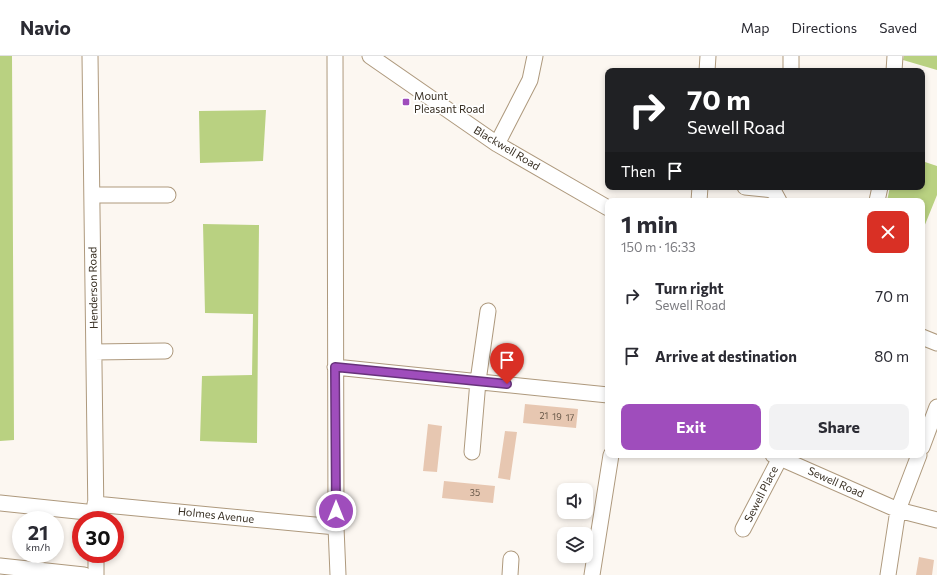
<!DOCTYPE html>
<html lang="en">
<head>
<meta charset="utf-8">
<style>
  :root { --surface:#fff; --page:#f2f2f3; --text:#2b2b33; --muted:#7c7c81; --line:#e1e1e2; --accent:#9f4dbc }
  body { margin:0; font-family:Commissioner,sans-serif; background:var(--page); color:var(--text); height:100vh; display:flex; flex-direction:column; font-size:15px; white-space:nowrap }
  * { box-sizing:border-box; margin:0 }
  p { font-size:13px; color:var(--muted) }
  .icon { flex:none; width:22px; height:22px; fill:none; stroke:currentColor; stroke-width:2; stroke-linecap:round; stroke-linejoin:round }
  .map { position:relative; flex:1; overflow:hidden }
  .sheet { position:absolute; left:605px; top:142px; width:320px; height:260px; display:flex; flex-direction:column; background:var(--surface); border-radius:8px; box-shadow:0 2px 6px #0003 }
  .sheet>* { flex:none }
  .hud { position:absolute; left:605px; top:12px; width:320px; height:122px; border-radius:8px; box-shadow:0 2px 6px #0003; background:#202124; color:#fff; overflow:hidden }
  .fabs { position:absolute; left:557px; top:427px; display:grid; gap:8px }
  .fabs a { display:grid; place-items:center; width:36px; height:36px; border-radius:8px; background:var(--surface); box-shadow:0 2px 6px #0003; font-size:20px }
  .speed { position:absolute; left:12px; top:455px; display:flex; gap:8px; font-size:20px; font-weight:700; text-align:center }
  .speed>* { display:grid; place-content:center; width:52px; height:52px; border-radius:50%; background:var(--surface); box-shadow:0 2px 6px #0003; line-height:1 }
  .speed small { font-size:10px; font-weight:400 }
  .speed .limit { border:6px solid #d22; background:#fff; color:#111 }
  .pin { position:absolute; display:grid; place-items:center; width:34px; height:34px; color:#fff; margin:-41px -17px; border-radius:50% 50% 50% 0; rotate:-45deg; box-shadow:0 0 4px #0007 }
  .pin .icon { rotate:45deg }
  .me { position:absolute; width:44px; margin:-22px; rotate:0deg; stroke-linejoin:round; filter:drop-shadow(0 0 3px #0008) }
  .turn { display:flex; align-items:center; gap:14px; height:84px; padding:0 16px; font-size:18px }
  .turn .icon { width:52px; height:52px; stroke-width:2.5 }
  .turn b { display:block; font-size:28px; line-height:34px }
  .then { display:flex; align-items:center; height:38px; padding:0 16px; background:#0003; gap:8px; font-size:15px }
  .round { display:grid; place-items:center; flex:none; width:42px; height:42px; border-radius:8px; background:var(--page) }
  .head { display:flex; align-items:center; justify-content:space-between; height:68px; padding:0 16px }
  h1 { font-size:24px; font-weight:700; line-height:30px }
  .primary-button { display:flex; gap:8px; margin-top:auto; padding:8px 16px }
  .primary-button a { flex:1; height:46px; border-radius:8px; background:var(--accent); color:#fff; font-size:16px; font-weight:700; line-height:46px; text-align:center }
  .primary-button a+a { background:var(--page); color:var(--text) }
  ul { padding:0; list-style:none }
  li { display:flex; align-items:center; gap:12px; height:60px; padding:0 16px }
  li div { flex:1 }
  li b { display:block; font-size:15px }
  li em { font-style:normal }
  header { display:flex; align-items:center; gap:24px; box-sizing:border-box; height:56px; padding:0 20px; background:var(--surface); border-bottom:1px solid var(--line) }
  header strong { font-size:19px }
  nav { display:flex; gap:22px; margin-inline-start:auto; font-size:14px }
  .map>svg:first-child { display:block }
  .green { fill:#b9d181 }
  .building { fill:#e7c7b1 }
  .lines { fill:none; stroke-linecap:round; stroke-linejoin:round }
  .minor-casing { stroke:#ae997d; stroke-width:17 }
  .minor { stroke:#fff; stroke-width:15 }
  .route-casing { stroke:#67327a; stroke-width:10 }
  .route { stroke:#9f4dbc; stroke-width:7 }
  .poi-dot { fill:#9f4dbc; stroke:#fff; stroke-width:1.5 }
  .labels { text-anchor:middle; stroke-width:3.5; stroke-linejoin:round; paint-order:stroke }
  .number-label { font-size:9px; fill:#645546 }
  .poi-label { font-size:11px; fill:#382f23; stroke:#fff; text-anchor:start }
  .street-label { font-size:11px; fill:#382f23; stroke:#fff }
</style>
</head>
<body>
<header>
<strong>Navio</strong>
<nav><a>Map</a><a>Directions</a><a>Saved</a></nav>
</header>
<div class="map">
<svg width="937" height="519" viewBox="0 0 937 519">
  <rect width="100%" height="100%" fill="#fcf7f1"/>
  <path class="green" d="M0 0H12L14 384 0 385Z
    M904 0H937V14L903 4Z
    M266 54 263 105 200 107 199 55Z
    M922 105 937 110V139L922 176V145H887L890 131H922Z
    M203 168 259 169 257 387 200 385 202 320 252 319 253 258 205 257Z"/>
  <path class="building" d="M525 348 578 353 576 372 523 367Z
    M428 368 442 370 437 416 423 415Z
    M505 375 517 376 510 424 498 422Z
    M444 425 495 430 493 447 442 442Z
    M919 501 934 504 932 519H916Z"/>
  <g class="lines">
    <defs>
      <path id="minor" d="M90 0 96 464
        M335 0 336 471 338 519
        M370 0 497 88 608 152
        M791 0V15
        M707 15 708 0
        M894 15 895 0
        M497 88 530 24 535 0
        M745 131 773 134 779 145
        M92 139H168
        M699 145 700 131
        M877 145 880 131
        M922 281 937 287
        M94 296 165 295
        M335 311 608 339
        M922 391 937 351
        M472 396 478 325 488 255
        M773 399 898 454 937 464
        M0 447 96 457
        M95 448 336 471
        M743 473 780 402
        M96 498V519
        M0 510 84 519
        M510 519 511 503
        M592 519 611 399
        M888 519 898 454 919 399"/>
    </defs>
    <use href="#minor" class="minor-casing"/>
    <use href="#minor" class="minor"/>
  </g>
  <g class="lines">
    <defs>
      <path id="route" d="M336 455 335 311 507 328"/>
    </defs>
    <use href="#route" class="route-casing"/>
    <use href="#route" class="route"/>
  </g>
  <rect class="poi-dot" x="402" y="42" width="8" height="8" rx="2"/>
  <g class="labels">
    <g class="number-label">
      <text x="544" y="363">21</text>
      <text x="557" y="364">19</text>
      <text x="570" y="365">17</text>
      <text x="475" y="440">35</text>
    </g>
    <g class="poi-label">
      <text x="414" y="44">Mount<tspan x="414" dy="13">Pleasant Road</tspan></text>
    </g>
    <g class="street-label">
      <text transform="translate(507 92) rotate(31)" y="4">Blackwell Road</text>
      <text transform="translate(93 232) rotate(-91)" y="4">Henderson Road</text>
      <text transform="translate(836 426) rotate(24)" y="4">Sewell Road</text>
      <text transform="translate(761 438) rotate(-63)" y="4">Sewell Place</text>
      <text transform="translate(216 459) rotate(6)" y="4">Holmes Avenue</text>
    </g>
  </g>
</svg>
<div class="fabs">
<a><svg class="icon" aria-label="sound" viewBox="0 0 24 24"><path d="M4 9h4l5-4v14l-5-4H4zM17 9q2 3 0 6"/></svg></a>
<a><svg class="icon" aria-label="layers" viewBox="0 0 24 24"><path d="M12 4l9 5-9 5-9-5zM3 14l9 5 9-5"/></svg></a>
</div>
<div class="speed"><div>21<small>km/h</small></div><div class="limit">30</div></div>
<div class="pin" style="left:507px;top:328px;background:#d93025"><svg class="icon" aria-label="arrive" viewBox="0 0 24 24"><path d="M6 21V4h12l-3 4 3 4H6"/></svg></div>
<svg class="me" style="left:336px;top:455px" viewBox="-20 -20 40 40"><circle r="17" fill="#9f4dbc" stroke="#fff" stroke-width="3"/><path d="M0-11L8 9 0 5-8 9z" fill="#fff"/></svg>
<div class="hud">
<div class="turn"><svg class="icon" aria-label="right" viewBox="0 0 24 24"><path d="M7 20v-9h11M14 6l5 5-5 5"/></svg><div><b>70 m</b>Sewell Road</div></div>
<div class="then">Then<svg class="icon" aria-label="arrive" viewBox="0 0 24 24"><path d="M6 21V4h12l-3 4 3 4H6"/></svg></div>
</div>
<section class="sheet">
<div class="head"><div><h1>1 min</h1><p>150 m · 16:33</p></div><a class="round" style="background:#d93025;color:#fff"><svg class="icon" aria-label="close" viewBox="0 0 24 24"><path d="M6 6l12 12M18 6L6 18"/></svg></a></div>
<ul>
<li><svg class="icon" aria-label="right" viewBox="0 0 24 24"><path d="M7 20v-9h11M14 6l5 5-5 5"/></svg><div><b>Turn right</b><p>Sewell Road</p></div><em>70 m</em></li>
<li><svg class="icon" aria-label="arrive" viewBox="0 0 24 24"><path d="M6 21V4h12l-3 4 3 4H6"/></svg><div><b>Arrive at destination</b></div><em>80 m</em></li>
</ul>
<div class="primary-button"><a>Exit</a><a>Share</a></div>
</section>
</div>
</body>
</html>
